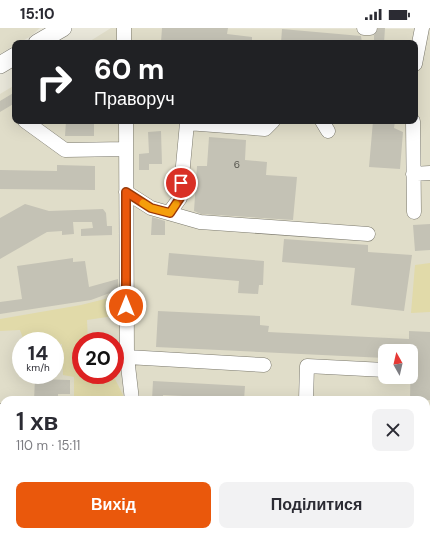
<!DOCTYPE html>
<html lang="uk">
<head>
<meta charset="utf-8">
<style>
  :root { --surface:#fff; --page:#f2f2f3; --text:#2b2b33; --muted:#7c7c81; --accent:#ea580c }
  body { margin:0; font-family:"DM Sans",sans-serif; background:var(--page); color:var(--text); height:100vh; display:flex; flex-direction:column; font-size:15px; white-space:nowrap }
  * { box-sizing:border-box; margin:0 }
  p { font-size:13px; color:var(--muted) }
  .icon { flex:none; width:22px; height:22px; fill:none; stroke:currentColor; stroke-width:2; stroke-linecap:round; stroke-linejoin:round }
  .map { position:relative; flex:1; overflow:hidden }
  .details { position:absolute; left:0px; top:368px; width:430px; height:140px; display:flex; flex-direction:column; background:var(--surface); border-radius:12px 12px 0 0; box-shadow:0 4px 16px #0002 }
  .details>* { flex:none }
  .guide { position:absolute; left:12px; top:12px; width:406px; height:84px; border-radius:8px; box-shadow:0 4px 16px #0002; background:#202124; color:#fff; overflow:hidden }
  .needle { width:26px; rotate:352deg }
  .controls { position:absolute; left:378px; top:316px; display:grid; gap:8px }
  .controls a { display:grid; place-items:center; width:40px; height:40px; border-radius:8px; background:var(--surface); box-shadow:0 4px 16px #0002; font-size:20px }
  .speed { position:absolute; left:12px; top:304px; display:flex; gap:8px; font-size:20px; font-weight:700; text-align:center }
  .speed>* { display:grid; place-content:center; width:52px; height:52px; border-radius:50%; background:var(--surface); box-shadow:0 4px 16px #0002; line-height:1 }
  .speed small { font-size:10px; font-weight:400 }
  .speed .limit { border:6px solid #d22; background:#fff; color:#111 }
  .pin { position:absolute; display:grid; place-items:center; width:34px; height:34px; color:#fff; margin:-17px; border:2px solid #fff; border-radius:50%; box-shadow:0 1px 4px #0007 }
  .me { position:absolute; width:44px; margin:-22px; rotate:0deg; stroke-linejoin:round; filter:drop-shadow(0 0 3px #0008) }
  .turn { display:flex; align-items:center; gap:14px; height:84px; padding:0 16px; font-size:18px }
  .turn .icon { width:52px; height:52px; stroke-width:2.5 }
  .turn b { display:block; font-size:28px; line-height:34px }
  .round { display:grid; place-items:center; flex:none; width:42px; height:42px; border-radius:8px; background:var(--page) }
  .overview { display:flex; align-items:center; justify-content:space-between; height:68px; padding:0 16px }
  h1 { font-size:24px; font-weight:600; line-height:30px }
  .action { display:flex; gap:8px; margin-top:auto; padding:8px 16px }
  .action a { flex:1; height:46px; border-radius:8px; background:var(--accent); color:#fff; font-size:16px; font-weight:600; line-height:46px; text-align:center }
  .action a+a { background:var(--page); color:var(--text) }
  .status { display:flex; justify-content:space-between; align-items:center; height:28px; padding:0 20px; background:var(--surface); direction:ltr }
  .status svg { height:11px; fill:currentColor }
  .map>svg:first-child { display:block }
  .built { fill:#e0ddc9; fill-rule:evenodd }
  .green { fill:#e1daa9 }
  .building { fill:#c4c2b5 }
  .lines { fill:none; stroke-linecap:round; stroke-linejoin:round }
  .minor-casing { stroke:#7b796d; stroke-width:15 }
  .major-casing { stroke:#7b796d; stroke-width:18 }
  .minor { stroke:#fff; stroke-width:14 }
  .major { stroke:#fff; stroke-width:17 }
  .route-casing { stroke:#983908; stroke-width:10 }
  .route { stroke:#ea580c; stroke-width:7 }
  .slow { stroke:#f59e0b; stroke-width:7 }
  .labels { text-anchor:middle; stroke-width:3; stroke-linejoin:round; paint-order:stroke }
  .number-label { font-size:10px; fill:#55544d }
</style>
</head>
<body>
<div class="status"><b>15:10</b><svg viewBox="0 0 49 12"><path d="M0 12V9h3v3zM5 12V6h3v6zM10 12V3h3v9zM15 12V0h3v12zM26 1h20v11H26zM47 4h2v5h-2z"/></svg></div>
<div class="map">
<svg width="430" height="508" viewBox="0 0 430 508">
  <rect width="100%" height="100%" fill="#e9e7da"/>
  <path class="built" d="M0 0H40L31 8 19 15H15V17L0 26Z
    M111 0 430 1V508H0V66L15 57V93H415V15H87ZM21 313H55V347H21ZM81 313H115V347H81ZM385 323H411V349H385ZM4 372H426V504H4Z"/>
  <path class="green" d="M430 235V284L411 285 415 237Z
    M113 269 114 288 87 292 88 313H81V347H113L124 369 123 372H74V349L63 347 62 316 55 317V313H24L20 302 0 303V291L81 277Z"/>
  <path class="building" d="M162 0H228L227 6 252 9V15L161 14Z
    M378 0H385L384 15H374V7Z
    M282 1 361 8 362 15H281Z
    M15 64V75L0 84V73Z
    M66 93H94V108H65Z
    M373 93H395L394 100 403 104 400 141 369 139Z
    M161 103 162 136H149V142H139V126L149 125 148 104Z
    M209 109 246 112 245 132 267 134 266 147 297 149 293 192 201 186 194 183 197 138H207Z
    M57 137 95 138V162L0 161V142L57 143Z
    M25 176 49 183 103 181 106 185 107 198H112V207L81 208V201L93 200 92 194H73L74 206 62 207V203L47 204 0 231V190Z
    M152 189 165 193V207H151Z
    M430 196V222L415 223 413 197Z
    M284 211 368 217V224L412 227 404 283 351 277 355 240 282 234Z
    M169 225 264 233 263 257H259L258 266 238 265 239 253 167 247Z
    M73 230V234L85 233 89 259 118 251V262L91 272 0 286V274L22 271 17 238Z
    M158 283 260 288V297L269 298 268 304 409 311V303L430 304V372H410L411 323H385V330L156 319Z
    M35 351 70 352V366H58V372H34Z
    M153 353 245 358 244 372H202V369L163 367V372H152Z"/>
  <g class="lines">
    <defs>
      <path id="minor" d="M124 0V15
        M364 0H370
        M415 36 422 0
        M25 93 65 122 126 121
        M126 93 127 329
        M322 93 328 103
        M413 93 414 184
        M413 146 430 145
        M126 164 151 180 200 194 368 206
        M169 185 180 170 187 95 265 101 273 93
        M132 372 127 329 264 337
        M306 372 307 338 385 342
        M0 383H4
        M426 455H430"/>
      <path id="major" d="M37 15 63 0
        M0 37 15 28"/>
    </defs>
    <use href="#minor" class="minor-casing"/>
    <use href="#major" class="major-casing"/>
    <use href="#minor" class="minor"/>
    <use href="#major" class="major"/>
  </g>
  <g class="lines">
    <defs>
      <path id="route" d="M126 278V164L151 180 170 185 180 170 181 155"/>
    </defs>
    <use href="#route" class="route-casing"/>
    <use href="#route" class="route"/>
    <path class="slow" d="M143 175 151 180 170 185 176 176"/>
  </g>
  <g class="labels">
    <g class="number-label">
      <text x="237" y="140">6</text>
    </g>
  </g>
</svg>
<div class="controls">
<a><svg class="needle" viewBox="-14 -14 28 28"><path d="M0-13l5 13h-10z" fill="#e53935"/><path d="M0 13l5-13h-10z" fill="#7c7c81"/></svg></a>
</div>
<div class="speed"><div>14<small>km/h</small></div><div class="limit">20</div></div>
<div class="pin" style="left:181px;top:155px;background:#d93025"><svg class="icon" aria-label="arrive" viewBox="0 0 24 24"><path d="M6 21V4h12l-3 4 3 4H6"/></svg></div>
<svg class="me" style="left:126px;top:278px" viewBox="-20 -20 40 40"><circle r="17" fill="#ea580c" stroke="#fff" stroke-width="3"/><path d="M0-11L8 9 0 5-8 9z" fill="#fff"/></svg>
<div class="guide">
<div class="turn"><svg class="icon" aria-label="right" viewBox="0 0 24 24"><path d="M7 20v-9h11M14 6l5 5-5 5"/></svg><div><b>60 m</b>Праворуч</div></div>
</div>
<section class="details">
<div class="overview"><div><h1>1 хв</h1><p>110 m · 15:11</p></div><a class="round"><svg class="icon" aria-label="close" viewBox="0 0 24 24"><path d="M6 6l12 12M18 6L6 18"/></svg></a></div>
<div class="action"><a>Вихід</a><a>Поділитися</a></div>
</section>
</div>
</body>
</html>
